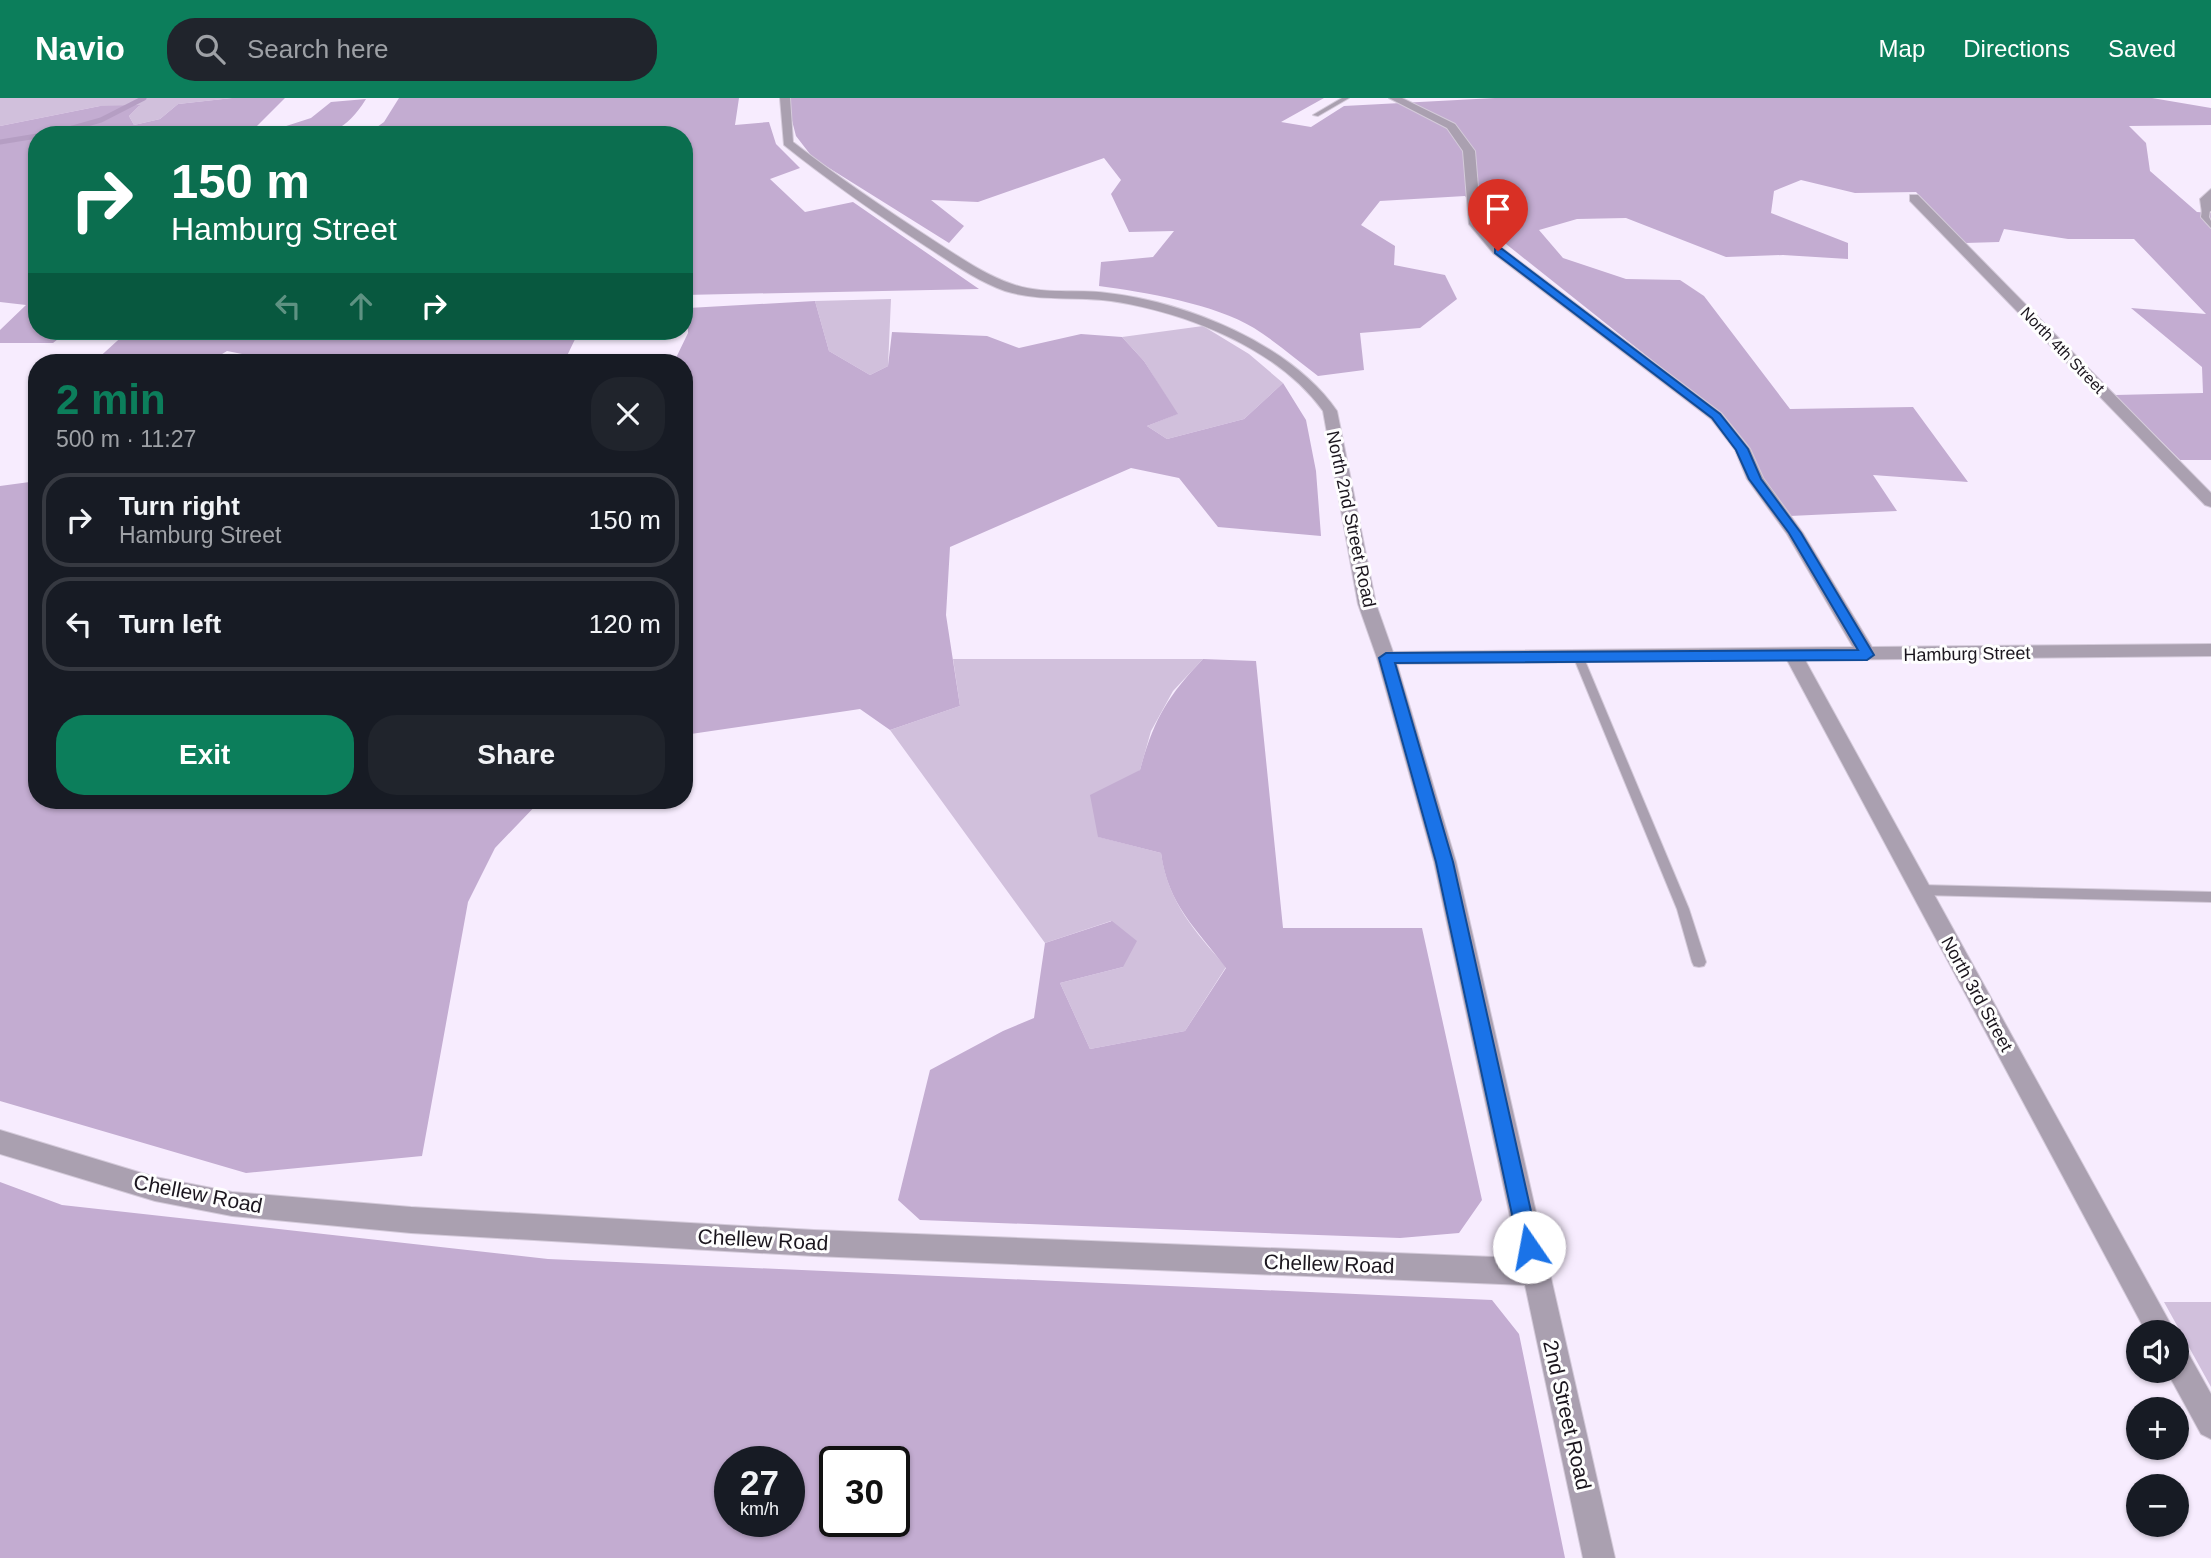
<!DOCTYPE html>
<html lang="en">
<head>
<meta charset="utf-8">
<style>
  :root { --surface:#171b24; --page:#20242c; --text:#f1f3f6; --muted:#9ea1a6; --line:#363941; --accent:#0c7e5b }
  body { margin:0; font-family:Arial,sans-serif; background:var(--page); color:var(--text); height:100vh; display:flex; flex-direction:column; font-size:26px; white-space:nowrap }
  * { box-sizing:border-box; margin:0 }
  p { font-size:23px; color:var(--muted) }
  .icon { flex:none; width:38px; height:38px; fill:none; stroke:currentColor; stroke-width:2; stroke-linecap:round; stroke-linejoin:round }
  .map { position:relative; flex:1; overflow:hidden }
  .drawer { position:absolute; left:28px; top:256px; width:665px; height:455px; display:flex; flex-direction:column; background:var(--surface); border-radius:28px; box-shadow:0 2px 5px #0004 }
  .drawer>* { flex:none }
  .guide { position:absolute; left:28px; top:28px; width:665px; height:214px; border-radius:28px; box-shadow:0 2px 5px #0004; background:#0b6e4f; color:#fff; overflow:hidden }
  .tools { position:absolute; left:2126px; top:1222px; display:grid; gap:14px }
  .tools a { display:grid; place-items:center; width:63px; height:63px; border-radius:50%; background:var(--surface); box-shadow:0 2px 5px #0004; font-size:35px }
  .speed { position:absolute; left:714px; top:1348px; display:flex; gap:14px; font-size:35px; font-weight:700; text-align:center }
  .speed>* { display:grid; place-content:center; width:91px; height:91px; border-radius:50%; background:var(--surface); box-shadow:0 2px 5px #0004; line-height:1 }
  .speed small { font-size:18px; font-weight:400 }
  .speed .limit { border:4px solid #111; border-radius:10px; background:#fff; color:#111 }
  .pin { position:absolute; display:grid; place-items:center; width:60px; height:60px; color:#fff; margin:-72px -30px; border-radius:50% 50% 50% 0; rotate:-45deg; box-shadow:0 0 7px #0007 }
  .pin .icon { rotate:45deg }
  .me { position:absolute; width:77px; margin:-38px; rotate:348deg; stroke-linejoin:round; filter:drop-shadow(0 0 5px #0008) }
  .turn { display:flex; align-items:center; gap:24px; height:147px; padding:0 28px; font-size:32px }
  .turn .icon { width:91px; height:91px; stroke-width:2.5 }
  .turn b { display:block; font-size:49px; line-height:60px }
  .lanes { display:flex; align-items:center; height:66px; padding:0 28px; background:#0003; justify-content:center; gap:35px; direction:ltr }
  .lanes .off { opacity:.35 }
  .round { display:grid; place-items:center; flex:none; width:74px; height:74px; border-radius:28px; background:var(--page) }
  .summary { display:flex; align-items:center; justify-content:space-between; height:119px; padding:0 28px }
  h1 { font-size:42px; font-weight:800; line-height:52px; color:var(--accent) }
  .cta { display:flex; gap:14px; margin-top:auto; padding:14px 28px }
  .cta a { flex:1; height:80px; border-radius:28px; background:var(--accent); color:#fff; font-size:28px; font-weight:800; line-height:80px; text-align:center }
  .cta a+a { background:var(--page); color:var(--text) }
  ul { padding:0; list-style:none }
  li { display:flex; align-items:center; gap:21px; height:94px; margin:0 14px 10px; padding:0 14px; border:4px solid var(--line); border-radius:28px }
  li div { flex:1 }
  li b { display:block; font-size:26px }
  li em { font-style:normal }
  header { display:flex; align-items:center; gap:42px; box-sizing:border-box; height:98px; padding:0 35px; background:var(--accent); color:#fff }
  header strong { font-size:33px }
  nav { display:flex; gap:38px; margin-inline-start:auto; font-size:24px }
  .search { width:490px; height:63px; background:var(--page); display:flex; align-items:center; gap:18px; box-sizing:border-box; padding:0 24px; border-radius:28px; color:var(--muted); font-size:26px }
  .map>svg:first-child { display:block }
  .green { fill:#d1c0dc }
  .forest { fill:#c3acd1; fill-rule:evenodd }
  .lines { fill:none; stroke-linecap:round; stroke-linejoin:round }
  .stream { stroke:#b59ec3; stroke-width:5 }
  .service-casing { stroke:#d4cada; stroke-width:2 }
  .minor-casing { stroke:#d4cada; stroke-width:2 }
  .service { fill:#aaa0b0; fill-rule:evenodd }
  .minor { fill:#aaa0b0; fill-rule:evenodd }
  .route { fill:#1a73e8; stroke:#114b97; stroke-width:2 }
  .labels { text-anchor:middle; stroke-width:6; stroke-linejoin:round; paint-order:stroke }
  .far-street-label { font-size:16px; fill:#1b161e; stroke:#fefefe }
  .street-label { font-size:18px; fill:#1b161e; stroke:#fefefe }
  .near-street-label { font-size:21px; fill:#1b161e; stroke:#fefefe }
</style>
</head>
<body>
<header>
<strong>Navio</strong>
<div class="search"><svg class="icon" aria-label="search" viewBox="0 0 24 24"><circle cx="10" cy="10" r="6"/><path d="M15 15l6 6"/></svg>Search here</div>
<nav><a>Map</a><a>Directions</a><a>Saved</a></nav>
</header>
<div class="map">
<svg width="2211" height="1460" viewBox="0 0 2211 1460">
  <rect width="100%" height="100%" fill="#f7ecfe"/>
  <path class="green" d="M0 0H232L178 6 160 21 134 27 129 18 139 8H100L0 28Z
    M891 201 888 268 870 277 829 253 815 203Z
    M1203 228 1249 256 1283 285 1244 321 1167 341 1147 328 1177 316 1144 263 1122 239Z
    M953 561H1203L1173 593 1151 633 1140 672 1099 739 1161 755C1168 805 1195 833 1226 869L1185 933 1090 951 1060 885 1123 869 1111 823 1045 845 890 632 960 608Z
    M2164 1204H2211V1289Z"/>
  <path class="forest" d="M232 0H285L254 31 224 33 219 37H37V233H68L53 245H0V232L26 207 0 204V28L100 8 140 7 129 18 134 27 160 21 178 6Z
    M399 0H739L735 27 769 24 776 46 800 70 770 81 805 114 853 104 979 191 684 197V37H366L384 24Z
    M786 0H1324L1281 24 1311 29 1344 8 1495 0H2152L2211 10V27L2129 28 2146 45 2150 73 2197 114 2211 115V362H2180L2115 297 2203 295 2202 269 2131 210 2206 216 2134 141H2068L2004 131 1999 144 1965 145 1916 94 1855 95 1801 82 1774 93 1771 115 1848 145V161L1783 157 1726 159 1626 120 1577 121 1539 132 1563 160 1626 181 1680 182 1704 198 1790 311 1913 309 1968 384 1873 377 1897 413 1790 418 1692 294 1496 138 1465 98 1380 103 1361 127 1395 148 1394 167 1445 177 1457 201 1420 230 1360 235 1364 272 1318 278C1297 262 1276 244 1254 230 1215 206 1144 194 1099 188L1101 164 1153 159 1174 133 1129 134 1111 96 1121 82 1104 60 978 104 931 102 964 128 949 145 813 60 796 38Z
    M366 1C339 45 315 37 269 37L280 30 311 20 331 4Z
    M815 203 829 253 870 277 888 268 892 234 987 238 1019 250 1081 236 1122 239 1144 263 1178 316 1147 328 1167 341 1244 321 1283 285 1306 322 1316 373 1321 438 1218 429 1179 380 1131 370 950 449 946 517 960 608 890 632 860 611 684 637V264H674L688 235V210Z
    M128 233H579L564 264H260L262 260 227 253 209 264H94Z
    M37 383V702H541L495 750 468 804 422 1058 246 1075 0 1003V388Z
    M1203 561 1256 563 1283 830H1422L1482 1102 1459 1135 1400 1140 920 1122 898 1102 930 972 1003 933 1034 920 1045 845 1112 823 1137 843 1123 869 1060 885 1090 951 1185 933 1226 870C1196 830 1168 807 1161 755L1098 739 1090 697 1140 672C1154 621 1167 599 1203 561Z
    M0 1084 62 1107 548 1161 1492 1202 1519 1236 1565 1460H0ZM730 1363H789V1423H730ZM835 1363H894V1423H835Z"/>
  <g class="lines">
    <path class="stream" d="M48 37 101 22 144 0
      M0 44 37 38"/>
    <defs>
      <path id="service" d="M1342 0H1349L1318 18 1313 17Z
        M2206 110 2210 112 2209 119 2211 123V130L2201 119 2202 112Z
        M1578 554 1583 558 1689 811 1706 864 1704 868 1699 869 1694 868 1692 864 1677 811 1573 558Z
        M1921 787 2211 794V804L1921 797 1916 795 1915 792 1916 789Z"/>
      <path id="minor" d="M780 0H790L793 44C838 79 885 111 933 142 958 158 983 176 1012 186 1042 197 1075 191 1107 195 1186 204 1291 246 1337 313L1376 506 1393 554 1853 549 1787 436 1747 381 1735 352 1711 321 1494 156 1469 126 1463 53 1447 30 1389 0H1402L1455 26 1475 53 1481 125 1502 150 1721 315 1750 351 1763 380 1803 435 1872 549 2211 546V558L1805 562 2175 1234H2146L1787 562 1397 566 1456 764 1615 1460H1583L1525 1187 814 1158 411 1135 232 1118 155 1103 0 1056V1032L155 1079 232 1094 411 1109 814 1132 1519 1160 1434 764 1377 560 1358 506 1323 313C1278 250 1185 214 1111 203 1076 198 1040 204 1005 193 977 183 952 165 927 149 878 117 830 84 784 47Z
        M2211 91V113L2202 115 2200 101Z
        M1910 97H1918L2211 395V409L2205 407 1910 103Z
        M2177 1249 2187 1253 2211 1296V1341L2201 1336 2166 1272H2177Z"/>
    </defs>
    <use href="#service" class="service-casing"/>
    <use href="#minor" class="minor-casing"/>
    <use href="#service" class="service"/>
    <use href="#minor" class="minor"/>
  </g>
  <path class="route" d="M1495 151H1502L1720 316 1748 351 1761 381 1801 435 1874 557 1867 562 1395 565 1453 764 1539 1149 1536 1156 1529 1159 1522 1156 1519 1149 1436 764 1379 560 1386 555 1858 552 1789 435 1749 381 1736 352 1712 320 1495 155Z"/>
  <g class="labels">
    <g class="far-street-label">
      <text transform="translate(2063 252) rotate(46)" y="6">North 4th Street</text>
    </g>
    <g class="street-label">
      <text transform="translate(1351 421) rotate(78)" y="6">North 2nd Street Road</text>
      <text transform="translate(1967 556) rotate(-1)" y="6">Hamburg Street</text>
      <text transform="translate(1977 896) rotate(61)" y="6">North 3rd Street</text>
    </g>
    <g class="near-street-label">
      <text transform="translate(198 1096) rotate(11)" y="7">Chellew Road</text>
      <text transform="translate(763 1142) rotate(3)" y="7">Chellew Road</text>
      <text transform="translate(1329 1166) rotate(2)" y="7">Chellew Road</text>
      <text transform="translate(1567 1317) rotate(77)" y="7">2nd Street Road</text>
    </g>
  </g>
</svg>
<div class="tools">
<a><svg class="icon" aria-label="sound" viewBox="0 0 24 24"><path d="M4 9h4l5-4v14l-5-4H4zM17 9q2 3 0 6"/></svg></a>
<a>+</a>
<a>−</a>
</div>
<div class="speed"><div>27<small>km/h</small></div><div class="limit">30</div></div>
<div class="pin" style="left:1498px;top:153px;background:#d93025"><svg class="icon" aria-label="arrive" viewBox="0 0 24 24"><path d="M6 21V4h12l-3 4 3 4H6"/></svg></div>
<svg class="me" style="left:1529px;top:1149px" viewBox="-20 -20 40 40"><circle r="19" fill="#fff"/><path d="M0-13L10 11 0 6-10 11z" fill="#1a73e8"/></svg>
<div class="guide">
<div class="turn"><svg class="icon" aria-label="right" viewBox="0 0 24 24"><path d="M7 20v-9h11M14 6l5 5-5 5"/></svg><div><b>150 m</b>Hamburg Street</div></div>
<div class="lanes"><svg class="icon off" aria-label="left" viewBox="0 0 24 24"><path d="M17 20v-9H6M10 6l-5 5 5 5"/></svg><svg class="icon off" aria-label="ahead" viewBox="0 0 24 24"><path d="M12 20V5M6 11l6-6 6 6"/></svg><svg class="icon" aria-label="right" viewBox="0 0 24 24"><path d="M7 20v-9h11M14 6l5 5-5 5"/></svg></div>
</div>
<section class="drawer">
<div class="summary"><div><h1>2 min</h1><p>500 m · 11:27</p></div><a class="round"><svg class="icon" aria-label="close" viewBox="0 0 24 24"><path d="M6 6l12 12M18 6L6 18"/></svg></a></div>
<ul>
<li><svg class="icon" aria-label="right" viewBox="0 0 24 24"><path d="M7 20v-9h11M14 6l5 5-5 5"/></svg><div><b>Turn right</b><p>Hamburg Street</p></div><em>150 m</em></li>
<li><svg class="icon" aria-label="left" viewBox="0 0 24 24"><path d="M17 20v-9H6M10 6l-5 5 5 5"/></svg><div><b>Turn left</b></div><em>120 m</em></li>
</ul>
<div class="cta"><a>Exit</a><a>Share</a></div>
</section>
</div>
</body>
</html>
